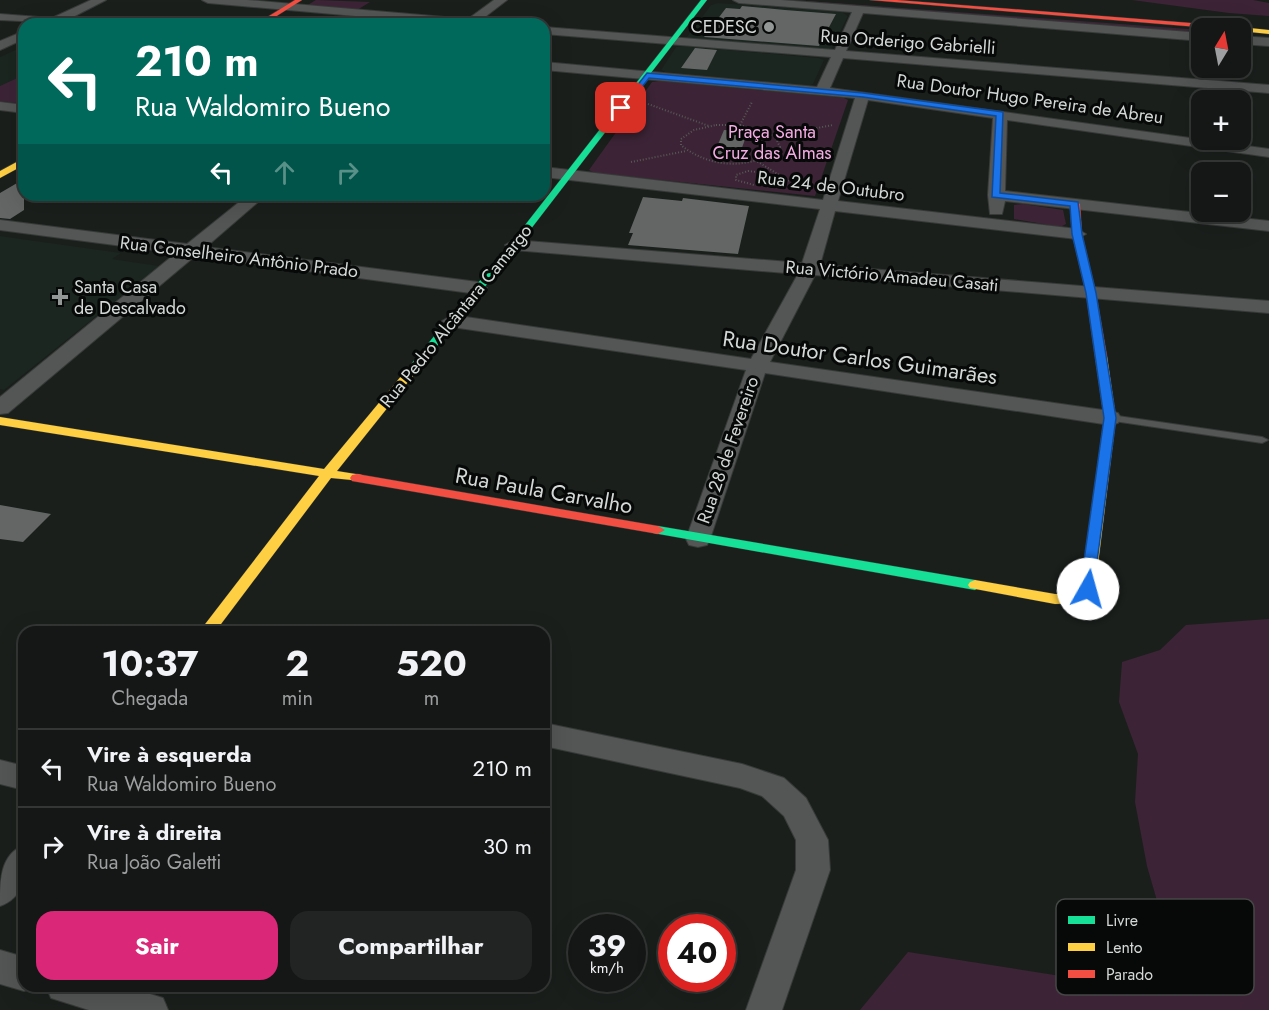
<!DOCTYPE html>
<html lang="pt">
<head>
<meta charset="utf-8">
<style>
  :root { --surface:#141715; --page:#212422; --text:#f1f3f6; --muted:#9d9fa0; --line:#333634; --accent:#db2777 }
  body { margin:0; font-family:Jost,sans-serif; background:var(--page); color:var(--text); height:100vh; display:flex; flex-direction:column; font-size:22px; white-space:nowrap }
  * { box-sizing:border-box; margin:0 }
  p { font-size:20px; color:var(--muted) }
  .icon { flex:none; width:33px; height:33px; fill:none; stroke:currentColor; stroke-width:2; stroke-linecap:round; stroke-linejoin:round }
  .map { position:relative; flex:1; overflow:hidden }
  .details { position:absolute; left:18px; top:626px; width:532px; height:366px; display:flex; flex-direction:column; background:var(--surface); border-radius:18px; box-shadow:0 6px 24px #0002,0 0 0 2px var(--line) }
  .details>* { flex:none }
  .hud { position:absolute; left:18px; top:18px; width:532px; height:183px; border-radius:18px; box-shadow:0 6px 24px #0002,0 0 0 2px var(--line); background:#00695c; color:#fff; overflow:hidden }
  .needle { width:39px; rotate:10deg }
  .buttons { position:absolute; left:1191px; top:18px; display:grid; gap:12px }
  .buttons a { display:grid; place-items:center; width:60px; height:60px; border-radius:12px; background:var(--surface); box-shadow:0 6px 24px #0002,0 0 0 2px var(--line); font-size:30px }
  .speed { position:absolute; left:568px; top:914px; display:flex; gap:12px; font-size:30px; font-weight:700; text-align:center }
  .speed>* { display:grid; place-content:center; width:78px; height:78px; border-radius:50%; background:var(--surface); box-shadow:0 6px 24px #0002,0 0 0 2px var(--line); line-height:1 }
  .speed small { font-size:15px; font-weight:400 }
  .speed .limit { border:9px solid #d22; background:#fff; color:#111 }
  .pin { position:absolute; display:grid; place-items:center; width:51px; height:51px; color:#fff; margin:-26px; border-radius:12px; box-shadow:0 3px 9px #0006 }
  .me { position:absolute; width:66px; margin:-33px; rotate:7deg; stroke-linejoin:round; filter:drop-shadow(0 0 4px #0008) }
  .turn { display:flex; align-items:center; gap:21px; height:126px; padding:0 18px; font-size:27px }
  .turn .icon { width:78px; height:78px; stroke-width:2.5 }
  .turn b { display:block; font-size:42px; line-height:51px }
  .lanes { display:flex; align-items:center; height:57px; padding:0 18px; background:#0003; justify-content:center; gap:30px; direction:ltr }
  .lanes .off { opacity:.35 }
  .eta { display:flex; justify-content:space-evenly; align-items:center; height:102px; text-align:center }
  .eta b { font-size:36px; font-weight:700; line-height:42px }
  .button { display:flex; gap:12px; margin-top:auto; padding:12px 18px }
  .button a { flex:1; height:69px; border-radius:18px; background:var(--accent); color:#fff; font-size:24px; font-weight:700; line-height:69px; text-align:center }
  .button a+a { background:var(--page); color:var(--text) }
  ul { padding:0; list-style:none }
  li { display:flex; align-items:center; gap:18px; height:78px; padding:0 18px; border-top:2px solid var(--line) }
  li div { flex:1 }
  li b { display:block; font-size:22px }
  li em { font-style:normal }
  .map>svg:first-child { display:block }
  .built { fill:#1a261f }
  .green { fill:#3c2436 }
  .building { fill:#636665 }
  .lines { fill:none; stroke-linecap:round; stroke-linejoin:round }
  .lane-casing { stroke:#373a38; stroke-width:2 }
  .street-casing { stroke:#373a38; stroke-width:2 }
  .fast-casing { stroke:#373a38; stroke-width:1 }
  .slow-casing { stroke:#373a38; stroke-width:1 }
  .jam-casing { stroke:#373a38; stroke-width:1 }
  .path { stroke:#555856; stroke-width:2; stroke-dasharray:1 2; stroke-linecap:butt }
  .lane { fill:#535654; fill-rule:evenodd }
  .street { fill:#535654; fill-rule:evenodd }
  .fast { fill:#16e098; fill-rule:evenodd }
  .slow { fill:#ffcf43; fill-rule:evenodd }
  .jam { fill:#f24e42; fill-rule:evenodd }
  .route { fill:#1a73e8; stroke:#114b97; stroke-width:1.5 }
  .poi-dot { fill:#939795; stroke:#060907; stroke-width:2 }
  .labels { text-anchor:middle; stroke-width:6; stroke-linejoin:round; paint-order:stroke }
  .far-poi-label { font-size:18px; fill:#d4d8d6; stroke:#060907; text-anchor:end }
  .far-street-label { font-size:18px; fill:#d4d8d6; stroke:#060907 }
  .far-park-label { font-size:18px; fill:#f5aae3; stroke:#060907 }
  .street-label { font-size:22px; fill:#d4d8d6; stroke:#060907 }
  .key { fill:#060907; stroke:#444745; stroke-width:1.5 }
  .key-label { font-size:16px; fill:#d4d8d6 }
</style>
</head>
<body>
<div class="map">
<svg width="1269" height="1010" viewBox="0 0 1269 1010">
  <rect width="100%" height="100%" fill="#1a1f1c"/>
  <path class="built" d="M718 3 842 12 848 16 831 50 686 38 711 5Z
    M24 46V106L0 103V57Z
    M681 46 818 58 824 60 813 84 809 86 665 72 661 70 676 47Z
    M0 236 121 253 112 259 159 266 4 390 0 389Z"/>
  <path class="green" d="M316 0 370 2 357 10 306 6Z
    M794 0 1201 30V35L837 5Z
    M1132 0H1253L1269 3V16L1229 13Z
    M24 75V104L0 101V86Z
    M659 81 844 98 848 100 815 196 595 173 589 170 652 82Z
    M1023 204 1063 210 1066 224 1060 227 1014 219V205Z
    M1269 619V1010H860L908 952 1086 980 1163 976 1166 932 1147 866 1135 802 1138 754 1119 702 1122 662 1160 650 1186 625Z"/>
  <path class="building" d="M742 6 785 10 836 14 819 46 704 37 726 8 740 9Z
    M695 48 717 50 707 70 681 68Z
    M724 130 748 131 739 156 714 154Z
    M24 179V210L10 219 0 218V193Z
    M643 197 682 201 683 198 749 206 738 254 628 245 633 233H629Z
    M0 505 51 514 23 542 0 539Z"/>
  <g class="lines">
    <defs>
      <path id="lane" d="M1111 415 1262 437 1268 440 1262 443 1107 420 1106 418 1107 416Z"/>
      <path id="street" d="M91 0H106L67 20 82 24 0 20V14L52 18Z
        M202 0H247L468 19 494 0H507L481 20 492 24H446L208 3Z
        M733 0H781L1202 33V41L863 13 846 51 1269 85V93L843 58 830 88 1269 149V157L1007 120 1005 191 1269 221V231L1005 201 1002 214H990L988 195 993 118 868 100 838 201 1077 229 1086 234 1077 239 835 211 820 265 1269 301V313L815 275 770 362 1110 411 1118 413 1121 418 1118 423 1110 425 765 373 710 539 707 545 698 547 689 545 686 539 746 370 452 327 442 321 452 315 751 359 798 274 514 250 505 245 514 240 802 263 820 209 544 177V167L823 200 855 98 544 70V62L817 87 831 57 544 34V27L835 50 852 12 739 3Z
        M24 31V39L0 50V41Z
        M1240 36 1269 38V46L1240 44Z
        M0 102 24 105V113L0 110Z
        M248 195H266L206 247 478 282 487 288 478 294 195 256 8 413 0 414V397L176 253 0 230V220L187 244Z
        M544 723 742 764 784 778 806 798 828 840 830 870 782 1010H746L796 870V840L784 816 762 796 740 788 544 746Z
        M0 760 24 766V790L0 784Z
        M24 845C24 871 28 896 0 906 0 880 0 855 24 845Z
        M0 950 24 957V986H37L24 991 0 984Z
        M46 986H124L163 998 168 1010H89L51 998Z"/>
      <path id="fast" d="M701 0H707L517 247 420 367H412V363L511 243Z
        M658 526 975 580 982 585 975 590 653 533 651 530Z"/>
      <path id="slow" d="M1240 27 1269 30V34L1240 31V28H1237Z
        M24 158V165L0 178V171Z
        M1101 353 1107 356 1116 418 1095 589 1085 603 1055 604 970 588 968 585 970 582 975 580 1055 594H1076L1081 588 1104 418 1095 356Z
        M416 362 422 365 420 367 337 471 362 475 364 478 362 481 331 478 215 632H199L319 476 0 425V417L324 469 412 363Z"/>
      <path id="jam" d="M295 0H302L264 24H256Z
        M870 0H897L1229 26 1232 28H1210Z
        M1075 201 1080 204 1082 234 1096 293 1107 356 1101 359 1095 356 1086 293 1072 234 1070 204Z
        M357 474 658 526 665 530 658 534 352 481 350 478 352 475Z"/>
    </defs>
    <use href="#lane" class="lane-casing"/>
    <use href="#street" class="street-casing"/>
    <use href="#fast" class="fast-casing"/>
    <use href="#slow" class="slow-casing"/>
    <use href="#jam" class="jam-casing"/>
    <path class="path" d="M648 104 709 126
      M716 125H740L775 136 780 147C752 171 708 168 681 145V139L694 130Z
      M740 125 752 102
      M775 136 833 125
      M755 160 789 181
      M631 162 686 151
      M748 171 764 173 770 179 754 185 736 180V175Z"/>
    <use href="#lane" class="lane"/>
    <use href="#street" class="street"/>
    <use href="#fast" class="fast"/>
    <use href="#slow" class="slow"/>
    <use href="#jam" class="jam"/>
  </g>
  <path class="route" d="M647 73 863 93 1003 112 1000 193 1078 202 1082 234 1096 293 1116 418 1093 592 1088 594 1080 589 1104 418 1086 293 1072 234 1070 206 992 197 996 116 863 97 649 78 624 110H618Z"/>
  <g class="poi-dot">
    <circle cx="769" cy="27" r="6"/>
    <path d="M57 288h6v6h6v6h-6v6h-6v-6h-6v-6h6z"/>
  </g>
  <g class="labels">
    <g class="far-poi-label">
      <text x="757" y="33">CEDESC</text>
      <text x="74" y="293" text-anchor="start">Santa Casa<tspan x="74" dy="21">de Descalvado</tspan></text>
    </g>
    <g class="far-street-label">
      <text transform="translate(908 42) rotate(4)" y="6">Rua Orderigo Gabrielli</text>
      <text transform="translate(1030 99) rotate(8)" y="6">Rua Doutor Hugo Pereira de Abreu</text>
      <text transform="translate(831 186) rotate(7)" y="6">Rua 24 de Outubro</text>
      <text transform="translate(239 257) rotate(7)" y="6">Rua Conselheiro Antônio Prado</text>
      <text transform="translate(892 276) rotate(5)" y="6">Rua Victório Amadeu Casati</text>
      <text transform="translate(456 316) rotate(-51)" y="6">Rua Pedro Alcântara Camargo</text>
      <text transform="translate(728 450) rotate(-71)" y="6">Rua 28 de Fevereiro</text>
    </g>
    <g class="far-park-label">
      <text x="772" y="138">Praça Santa<tspan x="772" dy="21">Cruz das Almas</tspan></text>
    </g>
    <g class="street-label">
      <text transform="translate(860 357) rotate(8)" y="8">Rua Doutor Carlos Guimarães</text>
      <text transform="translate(544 490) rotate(10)" y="8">Rua Paula Carvalho</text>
    </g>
  </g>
  <rect x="1056" y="899" width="198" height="96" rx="9" class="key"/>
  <rect x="1068" y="916" width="27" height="8" fill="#16e098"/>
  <rect x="1068" y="943" width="27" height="8" fill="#ffcf43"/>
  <rect x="1068" y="970" width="27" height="8" fill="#f24e42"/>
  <g class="key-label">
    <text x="1106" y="926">Livre</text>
    <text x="1106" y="953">Lento</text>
    <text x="1106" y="980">Parado</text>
  </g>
</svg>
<div class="buttons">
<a><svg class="needle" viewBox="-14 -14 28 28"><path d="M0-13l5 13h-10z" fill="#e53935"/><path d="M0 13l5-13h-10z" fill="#9d9fa0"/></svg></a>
<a>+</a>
<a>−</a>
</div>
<div class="speed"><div>39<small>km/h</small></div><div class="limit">40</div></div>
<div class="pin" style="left:621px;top:108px;background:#d93025"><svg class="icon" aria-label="arrive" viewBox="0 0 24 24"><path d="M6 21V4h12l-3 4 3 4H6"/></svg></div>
<svg class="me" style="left:1088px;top:589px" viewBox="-20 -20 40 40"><circle r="19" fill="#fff"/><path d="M0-13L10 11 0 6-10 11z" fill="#1a73e8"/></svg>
<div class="hud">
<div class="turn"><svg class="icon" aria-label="left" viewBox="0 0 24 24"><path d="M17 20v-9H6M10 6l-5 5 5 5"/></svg><div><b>210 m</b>Rua Waldomiro Bueno</div></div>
<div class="lanes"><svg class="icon" aria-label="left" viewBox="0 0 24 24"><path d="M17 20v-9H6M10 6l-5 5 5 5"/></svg><svg class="icon off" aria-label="ahead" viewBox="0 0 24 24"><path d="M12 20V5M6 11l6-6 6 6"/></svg><svg class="icon off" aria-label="right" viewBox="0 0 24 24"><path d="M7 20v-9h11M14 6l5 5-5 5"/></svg></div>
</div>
<section class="details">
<div class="eta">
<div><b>10:37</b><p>Chegada</p></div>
<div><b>2</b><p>min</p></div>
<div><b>520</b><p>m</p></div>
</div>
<ul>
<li><svg class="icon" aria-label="left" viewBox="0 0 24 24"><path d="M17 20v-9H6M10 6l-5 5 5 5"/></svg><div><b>Vire à esquerda</b><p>Rua Waldomiro Bueno</p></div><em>210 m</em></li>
<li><svg class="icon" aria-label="right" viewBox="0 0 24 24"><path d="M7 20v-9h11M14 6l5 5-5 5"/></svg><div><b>Vire à direita</b><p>Rua João Galetti</p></div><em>30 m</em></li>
</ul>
<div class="button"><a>Sair</a><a>Compartilhar</a></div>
</section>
</div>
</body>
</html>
